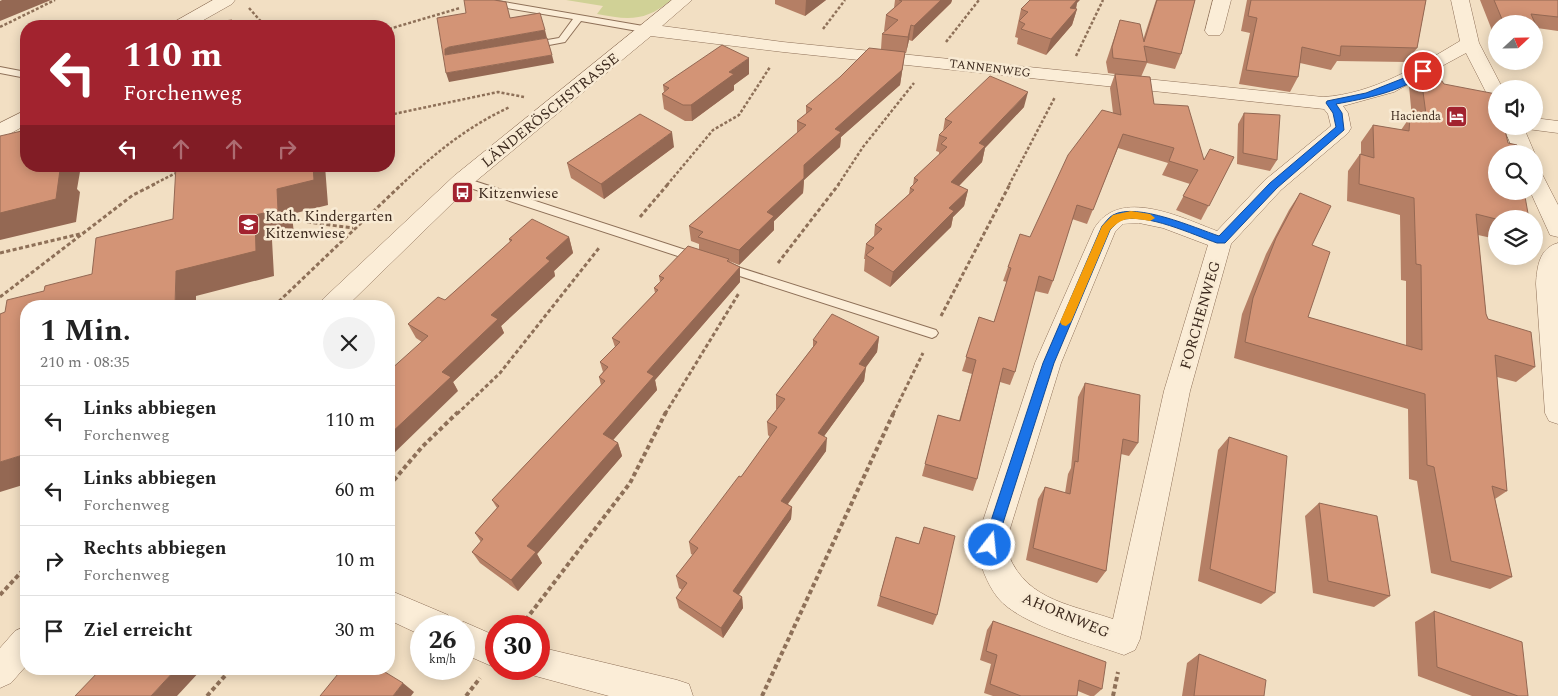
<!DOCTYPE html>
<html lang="de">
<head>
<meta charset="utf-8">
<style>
  :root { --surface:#fff; --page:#f2f2f2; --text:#222; --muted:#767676; --line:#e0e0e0 }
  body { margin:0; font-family:Spectral,serif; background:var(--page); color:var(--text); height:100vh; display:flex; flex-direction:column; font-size:19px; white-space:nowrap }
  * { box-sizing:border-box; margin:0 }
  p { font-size:16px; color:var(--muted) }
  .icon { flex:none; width:28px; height:28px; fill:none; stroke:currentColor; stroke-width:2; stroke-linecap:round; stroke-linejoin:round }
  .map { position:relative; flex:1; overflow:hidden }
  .panel { position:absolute; left:20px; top:300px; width:375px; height:375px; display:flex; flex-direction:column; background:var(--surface); border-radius:20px; box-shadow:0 2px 12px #0003 }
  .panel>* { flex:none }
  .hud { position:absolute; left:20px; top:20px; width:375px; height:152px; border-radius:20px; box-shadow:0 2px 12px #0003; background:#a2232f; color:#fff; overflow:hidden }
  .needle { width:32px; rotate:68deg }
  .buttons { position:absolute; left:1488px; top:15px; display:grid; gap:10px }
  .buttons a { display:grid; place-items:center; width:55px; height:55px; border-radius:50%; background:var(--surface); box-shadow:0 2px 12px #0003; font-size:25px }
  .speed { position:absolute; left:410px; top:615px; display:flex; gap:10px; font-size:25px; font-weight:700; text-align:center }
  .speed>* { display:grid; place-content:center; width:65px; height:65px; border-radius:50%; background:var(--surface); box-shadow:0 2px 12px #0003; line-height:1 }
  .speed small { font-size:12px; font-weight:400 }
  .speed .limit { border:8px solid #d22; background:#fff; color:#111 }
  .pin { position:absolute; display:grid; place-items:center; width:42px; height:42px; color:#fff; margin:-21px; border:2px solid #fff; border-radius:50%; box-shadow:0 1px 5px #0007 }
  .me { position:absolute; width:55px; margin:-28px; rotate:16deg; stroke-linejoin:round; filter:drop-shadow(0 0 4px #0008) }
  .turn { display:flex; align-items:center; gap:18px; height:105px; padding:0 20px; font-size:22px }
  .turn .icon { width:65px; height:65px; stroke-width:2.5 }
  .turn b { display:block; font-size:35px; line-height:42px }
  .lanes { display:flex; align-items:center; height:48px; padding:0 20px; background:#0003; justify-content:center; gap:25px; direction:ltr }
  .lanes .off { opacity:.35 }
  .round { display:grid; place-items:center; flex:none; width:52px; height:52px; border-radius:26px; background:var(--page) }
  .head { display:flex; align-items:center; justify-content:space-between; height:85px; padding:0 20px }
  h1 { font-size:30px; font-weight:700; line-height:38px }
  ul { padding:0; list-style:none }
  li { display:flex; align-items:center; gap:15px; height:70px; padding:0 20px; border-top:1px solid var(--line) }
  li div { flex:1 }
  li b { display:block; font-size:19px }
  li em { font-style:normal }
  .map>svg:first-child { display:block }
  .green { fill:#d0d196 }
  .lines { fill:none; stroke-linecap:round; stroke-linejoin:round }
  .service-casing { stroke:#8e7058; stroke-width:2 }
  .minor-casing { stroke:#8e7058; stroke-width:1 }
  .path-far2 { stroke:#8e7058; stroke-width:2.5; stroke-dasharray:3 2; stroke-linecap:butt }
  .path-far1 { stroke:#8e7058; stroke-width:3; stroke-dasharray:4 2.5; stroke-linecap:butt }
  .path { stroke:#8e7058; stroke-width:4; stroke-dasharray:4.5 3; stroke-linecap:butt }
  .service { fill:#fbedd7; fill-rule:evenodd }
  .minor { fill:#fbedd7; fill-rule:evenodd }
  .wall { fill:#b57f65 }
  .shaded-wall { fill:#946853 }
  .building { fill:#d39476; stroke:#946853 }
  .route { fill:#1a73e8; stroke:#114b97 }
  .slow { fill:#f59e0b }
  .labels { text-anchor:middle; stroke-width:5; stroke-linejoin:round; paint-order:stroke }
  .far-street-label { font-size:12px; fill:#3c291d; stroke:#f8ead3 }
  .far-poi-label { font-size:12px; fill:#3c291d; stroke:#f8ead3; text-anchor:end }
  .street-label { font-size:15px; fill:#3c291d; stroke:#f8ead3 }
  .poi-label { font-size:15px; fill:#3c291d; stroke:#f8ead3; text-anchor:start }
</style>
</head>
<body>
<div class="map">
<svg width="1558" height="696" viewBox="0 0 1558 696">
  <rect width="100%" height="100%" fill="#f2dfc3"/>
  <path class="green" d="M566 0H671C645 22 628 20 597 14L603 6Z"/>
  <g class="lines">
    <defs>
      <path id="service" d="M473 0H492L649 27 653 30 649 33 581 21 565 42 533 48 528 45 530 43 559 38 573 19 477 3Z
        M0 67 26 72V78L0 73Z
        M462 177 701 255 703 258 701 261H693L458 184V178Z
        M725 263 936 330 938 333 936 336 932 338 721 270 719 267 721 264Z"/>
      <path id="minor" d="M213 0H235L232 4 193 26H171L174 22Z
        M672 0H692L662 26 783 42 1323 97C1373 94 1418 66 1460 41L1451 0H1469L1479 43 1503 89H1496V100L1489 98 1466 53 1394 92 1343 106 1348 113 1351 128 1348 133 1281 190 1231 244 1190 391 1140 639 1135 650 1124 655C1091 643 1020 625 998 598 986 583 980 563 975 545L1035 363 1094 229C1119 186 1182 218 1217 231L1265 180 1331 126 1328 114 1324 109 783 52 651 36 470 186 347 306H320L323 299 454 176ZM1139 223 1163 228 1208 245 1164 391 1113 619C1065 603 1021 599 1005 545L1061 363 1115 232 1123 224Z
        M1213 0H1231L1223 31 1220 35H1208L1205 31Z
        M26 110V125L0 139V123Z
        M1534 118 1558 121V133L1527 129 1525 126H1534Z
        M1503 126H1523L1535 154 1534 157V154H1515Z
        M1534 170 1541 172 1558 205V237L1550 235 1530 191H1534Z
        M1558 243V424L1549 421 1545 413 1536 284C1537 267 1539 248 1558 243Z
        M389 590 448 615 452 626H421V635L389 620Z
        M464 622 496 636V668L464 654V626H454Z
        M26 626V666L11 683 0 688V648L15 631Z
        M539 647 677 680 689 684 693 696H609L528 674 525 669H539Z"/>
    </defs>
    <use href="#service" class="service-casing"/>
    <use href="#minor" class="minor-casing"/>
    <path class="path-far2" d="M249 8 265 26
      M0 27 55 0
      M389 29 460 8
      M823 29 845 0
      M946 42 979 0
      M1076 56 1103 0
      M389 115 498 92 524 97
      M152 185 178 172
      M401 185C434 154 468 126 510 107
      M667 185 713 130 739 115 770 67
      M838 185 863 147 914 83
      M1009 185 1055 97"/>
    <path class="path-far1" d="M640 217 668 184
      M307 222 353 228
      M0 253 80 234
      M778 263 839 184
      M0 297 133 195 155 184
      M274 306 402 184
      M941 316 1010 184
      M457 414 500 373 599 248
      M665 414 739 293
      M893 414 923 353"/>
    <path class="path" d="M389 486 422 447 458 412
      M0 595 26 567
      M521 626 630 483 666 412
      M207 696 231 669
      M466 696 480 678
      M762 696 894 412
      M1113 696 1118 672"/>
    <use href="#service" class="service"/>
    <use href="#minor" class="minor"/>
  </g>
  <path class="wall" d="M775 0H826L805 16 775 4Z
    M895 0H952L951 3 912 41 909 40 906 53H905L900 85 841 137 840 147 804 180 803 193 774 221V230L739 265 729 261 740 267V282L655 380 657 390 613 440 618 443 622 456 537 554 542 563 518 591 480 563 472 552 481 542 475 533 497 508 492 500 601 385 599 377 603 372 600 362 615 347 612 338 655 293 654 288 660 282 659 276 699 250V244L691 241 689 226 797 133V121L806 114V106L881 49 882 34 886 31H884L886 15 894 8Z
    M1156 0H1195L1181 54 1175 69 1147 63 1141 77 1154 104 1204 160 1234 157 1201 220 1176 210 1190 184 1162 175 1168 163 1118 148 1087 224 1072 219 1053 281 1048 294 1035 291 1015 372 1010 385 1000 382 977 479 973 491 922 476 938 415 959 421 972 374 962 371 979 317 994 322 1007 282 1003 281 1008 267 1030 237 1113 113 1110 88 1115 74 1108 73 1106 62 1120 20 1143 40Z
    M1247 0H1426L1417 48 1407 62 1337 61 1331 70 1300 63 1298 77 1290 92 1239 84 1250 33 1241 31Z
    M1480 0H1558V31L1537 28 1538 30 1534 36V24H1496V38H1495Z
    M1077 3 1076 9H1077L1072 25 1046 55 1017 44 1018 38 1015 37 1021 9Z
    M1420 69 1496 219V239L1478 235 1486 314 1488 319 1535 367 1516 382 1497 377 1507 491 1495 499 1512 577 1490 589 1431 573 1417 481 1409 479 1408 409 1234 358 1242 314 1266 254 1289 210 1300 193 1312 245 1308 317 1406 346V281L1401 280 1400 215 1347 201 1348 171 1360 154 1361 155V142L1373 125 1401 130 1410 117 1412 118 1409 86Z
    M749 74 734 85V90L692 121H685L664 109 662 94 664 92 663 85Z
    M1024 107 985 148 982 162 959 186 968 190 964 206 953 217 951 227 890 287 864 271 865 259H864L866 244 874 236 875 225 909 194 910 188 913 185 914 178 939 155V152L936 151 939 135 943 131 945 119Z
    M1244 113 1277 160 1270 171 1237 164 1238 124Z
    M674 147 604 199 571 178 567 163Z
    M569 237 573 253 554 271 555 276 501 326 504 333 453 382 458 391 422 342 416 338 408 324 445 300 510 242 509 239Z
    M879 337 877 352 866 367 864 381 824 436 826 451 788 504 792 507 791 519 739 595 742 597 743 608 723 638 679 608 676 598 682 590 679 588 676 576 693 555 691 554 689 542 741 477 770 437 768 435 767 422 777 409H776V395L813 347V340Z
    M1085 383 1138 443 1129 456 1121 454 1106 571 1097 583 1026 560 1038 499 1045 487 1065 493 1068 474 1071 468 1078 397Z
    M1229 437 1275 593 1261 604 1198 581 1218 450Z
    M1319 503 1390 596 1374 607 1313 593 1305 516Z
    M924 527 937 615 933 625 877 606 896 537 919 544Z
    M1434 611 1528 696H1472L1418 676 1415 622Z
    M993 621 1102 689 1094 696H1090L1078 691 1077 696H993L984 693 991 664 980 660 987 630Z
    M1199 654 1264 696H1182L1187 663Z"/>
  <path class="shaded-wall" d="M2 0H51L0 21V1Z
    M806 0H826L805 16Z
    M941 0H952L951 3 912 41 914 26Z
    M1073 0H1080L1077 3 1075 12 1077 9 1072 25 1046 55 1051 39 1070 8Z
    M232 20 235 26H231Z
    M911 25 909 40 906 53 908 37Z
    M545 30 547 38 445 55V49L449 47Z
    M905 52 900 85 841 137 840 147 804 180 803 193 774 221V230L739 265V250L804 165 835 129Z
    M552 55 554 63 449 82 446 73Z
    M749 58V74L734 85V90L692 121 691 105 729 72Z
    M1028 92 1024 107 985 148 982 162 948 197 951 182 979 143Z
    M672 132 674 147 604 199 601 184Z
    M57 166H81L77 189 80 192 76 222 0 240V213L57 170Z
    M313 166H325L328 205 292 214 294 235 272 240 274 276 196 296V306H175L176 271 255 215 277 189Z
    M968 190 964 206 953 217 951 227 890 287 893 272 949 208Z
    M569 237 573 253 554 271 555 276 501 326 504 333 453 382 458 391 389 458V435L442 372 491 315 546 258Z
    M740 267V282L655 380 657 390 607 447 603 434 647 372Z
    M879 337 877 352 858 378 859 364Z
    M866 367 864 381 817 446 818 433Z
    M827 438 826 451 781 513V501Z
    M618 443 622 456 537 554 542 563 518 591 511 580 527 546Z
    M26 454V484L0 492V462Z
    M792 507 791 519 734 601 733 591Z
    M742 597 743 608 723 638 721 628Z
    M176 669H202L177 696H151Z
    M403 683 414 692 411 696H393Z"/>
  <path class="building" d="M464 0H494L506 2 510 18 540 13 545 30 449 47 445 49V55L547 38 552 55 446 73 437 18 466 13Z
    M899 0H941L914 26 911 25 908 37 882 34 898 20 886 15 902 1Z
    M1030 0H1077L1070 8 1077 9 1051 39 1021 29 1025 24 1019 21 1028 12 1021 9Z
    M1157 0H1195L1181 54 1144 46 1147 62 1113 58 1112 47 1120 20 1140 24 1144 42Z
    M1251 0H1426L1417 48 1341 46 1340 56 1302 47 1298 77 1246 70 1257 18 1248 16Z
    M1494 0H1558V17L1531 14 1538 30H1534V24H1504Z
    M232 20 231 26H182Z
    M722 45 749 58 729 72 734 74 691 105H683L662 94 669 88 663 85Z
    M869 48 905 52 902 70 835 129 841 132 804 165V178L767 212 774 216 739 250 698 237 703 232 689 226 806 125 797 121 812 109 806 106 840 77Z
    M1430 64 1444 84 1496 94V126H1504L1508 143 1517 145 1518 154H1496V191H1524L1529 219H1496L1476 214 1486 314 1488 319 1531 332 1535 367 1495 355 1507 491 1492 486 1512 577 1451 561 1434 467 1427 465 1425 394 1245 342 1253 298 1276 238 1300 193 1331 206 1312 245 1330 252 1308 317 1422 350 1421 265 1416 264 1414 198 1359 184 1360 154 1374 158 1373 125 1409 131 1410 117 1427 122 1420 69Z
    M1115 74 1150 77 1154 104 1188 106 1204 160 1210 149 1234 157 1209 206 1183 196 1198 170 1169 161 1174 148 1123 134 1093 210 1077 205 1053 281 1039 276 1015 372 1003 368 977 479 925 464 938 415 960 421 976 360 966 357 979 317 994 322 1011 268 1008 267 1020 234 1030 237 1068 155 1102 110 1121 115Z
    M990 76 1028 92 979 143 985 146 951 182 968 190 949 208 954 211 893 272 866 255 874 248 866 244 882 229 875 225 914 190 910 188 918 180 914 178 947 147 941 144 947 138 939 135 952 122 945 119Z
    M1244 113 1280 115 1277 160 1243 153Z
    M640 114 672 132 601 184 567 163Z
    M26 130V166H57V170H60L56 199 0 213V136Z
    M176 166H313L314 180 277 189 278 210 255 215 256 251 176 271 175 306H26V454L0 462V314L5 312 7 300 44 291 45 286 92 274 96 238 173 219Z
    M532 219 569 237 546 258 550 261 491 315 498 319 442 372 451 377 389 435V371L428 336 408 324 438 297 445 300 512 240 509 239Z
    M688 246 729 259 727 261 740 267 647 372 654 376 603 434 618 443 527 546 536 552 511 580 472 552 483 539 475 533 499 506 492 500 605 381 599 377 608 367 600 362 620 342 612 338 658 290 654 288 664 278 659 276Z
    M832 314 879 337 859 364 866 367 818 433 827 438 781 501 792 507 733 591 742 597 721 628 676 598 687 583 676 576 698 548 689 542 739 476 741 477 777 427 767 422 785 399 776 395 817 342 813 340Z
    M1085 383 1140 395 1138 443 1123 439 1106 571 1033 548 1045 487 1070 494 1075 461 1078 462Z
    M1229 437 1287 456 1275 593 1210 569Z
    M1319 503 1377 516 1390 596 1328 581Z
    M924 527 955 536 937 615 880 596 896 537 919 544Z
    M1434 611 1522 642 1528 696H1518L1437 667Z
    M993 621 1106 662 1102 689 1079 680 1077 696H1021L990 684 997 655 986 651Z
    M1199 654 1266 680 1264 696H1194Z
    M101 669H176L151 696H75Z
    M342 669H380L403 683 393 696H320Z"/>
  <path class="route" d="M1420 69 1427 71C1407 91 1363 99 1336 104L1342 113 1344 130 1277 188 1225 243H1217C1194 235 1145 212 1121 220 1117 222 1113 227 1110 230L1054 363 996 545 994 550 990 552 985 550 983 545 1043 363 1102 226C1105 223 1109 217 1113 215 1137 202 1195 228 1219 236L1270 183 1336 127 1333 113 1326 103 1327 101 1366 93 1404 78Z"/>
  <path class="slow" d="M1131 211 1150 214 1155 218 1150 221C1130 218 1124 216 1110 230L1071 322 1066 326 1062 325 1060 322 1102 226 1113 215Z"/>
  <defs>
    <symbol id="hotel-square" viewBox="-11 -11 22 22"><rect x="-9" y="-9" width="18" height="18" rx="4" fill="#a2232f" stroke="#f8ead3"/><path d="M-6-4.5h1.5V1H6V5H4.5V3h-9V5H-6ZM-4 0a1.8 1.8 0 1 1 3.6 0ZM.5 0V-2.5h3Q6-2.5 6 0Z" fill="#fff"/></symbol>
    <symbol id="bus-square" viewBox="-11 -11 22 22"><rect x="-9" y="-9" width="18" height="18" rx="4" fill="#a2232f" stroke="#f8ead3"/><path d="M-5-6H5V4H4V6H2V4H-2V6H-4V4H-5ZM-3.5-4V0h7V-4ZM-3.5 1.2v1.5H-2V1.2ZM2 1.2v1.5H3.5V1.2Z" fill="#fff"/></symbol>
    <symbol id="school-square" viewBox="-11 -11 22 22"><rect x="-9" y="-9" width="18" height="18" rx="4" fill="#a2232f" stroke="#f8ead3"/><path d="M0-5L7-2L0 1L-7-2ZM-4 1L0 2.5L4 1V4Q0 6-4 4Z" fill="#fff"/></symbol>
  </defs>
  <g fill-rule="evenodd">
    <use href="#hotel-square" x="1444" y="104" width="25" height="25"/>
    <use href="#bus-square" x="450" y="180" width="25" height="25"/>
    <use href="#school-square" x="236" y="212" width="25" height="25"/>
  </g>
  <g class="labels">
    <g class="far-street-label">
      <text transform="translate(990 68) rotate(7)" y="4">TANNENWEG</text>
    </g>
    <g class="far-poi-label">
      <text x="1441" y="120">Hacienda</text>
    </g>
    <g class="street-label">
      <text transform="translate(550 110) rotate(-39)" y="5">LÄNDERÖSCHSTRASSE</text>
      <text transform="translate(1200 315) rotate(-74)" y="5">FORCHENWEG</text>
      <text transform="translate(1066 615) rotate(23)" y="5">AHORNWEG</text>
    </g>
    <g class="poi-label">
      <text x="478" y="198">Kitzenwiese</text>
      <text x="265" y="221">Kath. Kindergarten<tspan x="265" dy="17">Kitzenwiese</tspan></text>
    </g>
  </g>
</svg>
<div class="buttons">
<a><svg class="needle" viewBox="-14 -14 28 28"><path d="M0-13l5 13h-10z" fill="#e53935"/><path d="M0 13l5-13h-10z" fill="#767676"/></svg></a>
<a><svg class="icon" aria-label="sound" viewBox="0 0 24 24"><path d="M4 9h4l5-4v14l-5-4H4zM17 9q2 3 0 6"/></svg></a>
<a><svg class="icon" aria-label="search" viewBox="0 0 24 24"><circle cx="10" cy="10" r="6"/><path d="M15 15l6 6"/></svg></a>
<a><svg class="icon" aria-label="layers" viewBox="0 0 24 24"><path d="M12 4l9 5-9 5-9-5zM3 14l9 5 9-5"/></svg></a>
</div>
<div class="speed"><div>26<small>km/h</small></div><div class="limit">30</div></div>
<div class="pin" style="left:1423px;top:71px;background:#d93025"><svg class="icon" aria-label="arrive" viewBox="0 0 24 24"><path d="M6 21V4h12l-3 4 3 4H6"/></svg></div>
<svg class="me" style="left:990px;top:545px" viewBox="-20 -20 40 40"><circle r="17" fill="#1a73e8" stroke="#fff" stroke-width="3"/><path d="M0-11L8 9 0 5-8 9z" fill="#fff"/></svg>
<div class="hud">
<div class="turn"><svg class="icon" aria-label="left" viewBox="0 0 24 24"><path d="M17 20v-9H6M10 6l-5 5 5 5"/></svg><div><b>110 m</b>Forchenweg</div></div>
<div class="lanes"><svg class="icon" aria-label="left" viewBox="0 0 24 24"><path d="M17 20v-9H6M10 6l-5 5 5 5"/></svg><svg class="icon off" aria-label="ahead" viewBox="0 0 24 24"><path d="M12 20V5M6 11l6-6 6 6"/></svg><svg class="icon off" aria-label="ahead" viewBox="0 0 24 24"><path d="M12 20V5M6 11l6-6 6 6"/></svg><svg class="icon off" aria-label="right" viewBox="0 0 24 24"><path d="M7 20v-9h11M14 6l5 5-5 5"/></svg></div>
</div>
<section class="panel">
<div class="head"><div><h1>1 Min.</h1><p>210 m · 08:35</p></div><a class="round"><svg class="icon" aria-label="close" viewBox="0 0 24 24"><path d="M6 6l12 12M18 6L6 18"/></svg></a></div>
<ul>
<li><svg class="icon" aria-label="left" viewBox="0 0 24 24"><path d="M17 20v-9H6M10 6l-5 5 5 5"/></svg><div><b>Links abbiegen</b><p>Forchenweg</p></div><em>110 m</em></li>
<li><svg class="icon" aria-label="left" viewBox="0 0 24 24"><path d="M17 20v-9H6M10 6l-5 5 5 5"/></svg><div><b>Links abbiegen</b><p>Forchenweg</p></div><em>60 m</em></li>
<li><svg class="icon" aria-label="right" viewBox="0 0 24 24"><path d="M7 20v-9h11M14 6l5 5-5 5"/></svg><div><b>Rechts abbiegen</b><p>Forchenweg</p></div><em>10 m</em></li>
<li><svg class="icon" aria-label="arrive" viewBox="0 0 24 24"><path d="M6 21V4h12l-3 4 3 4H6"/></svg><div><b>Ziel erreicht</b></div><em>30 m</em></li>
</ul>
</section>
</div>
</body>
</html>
